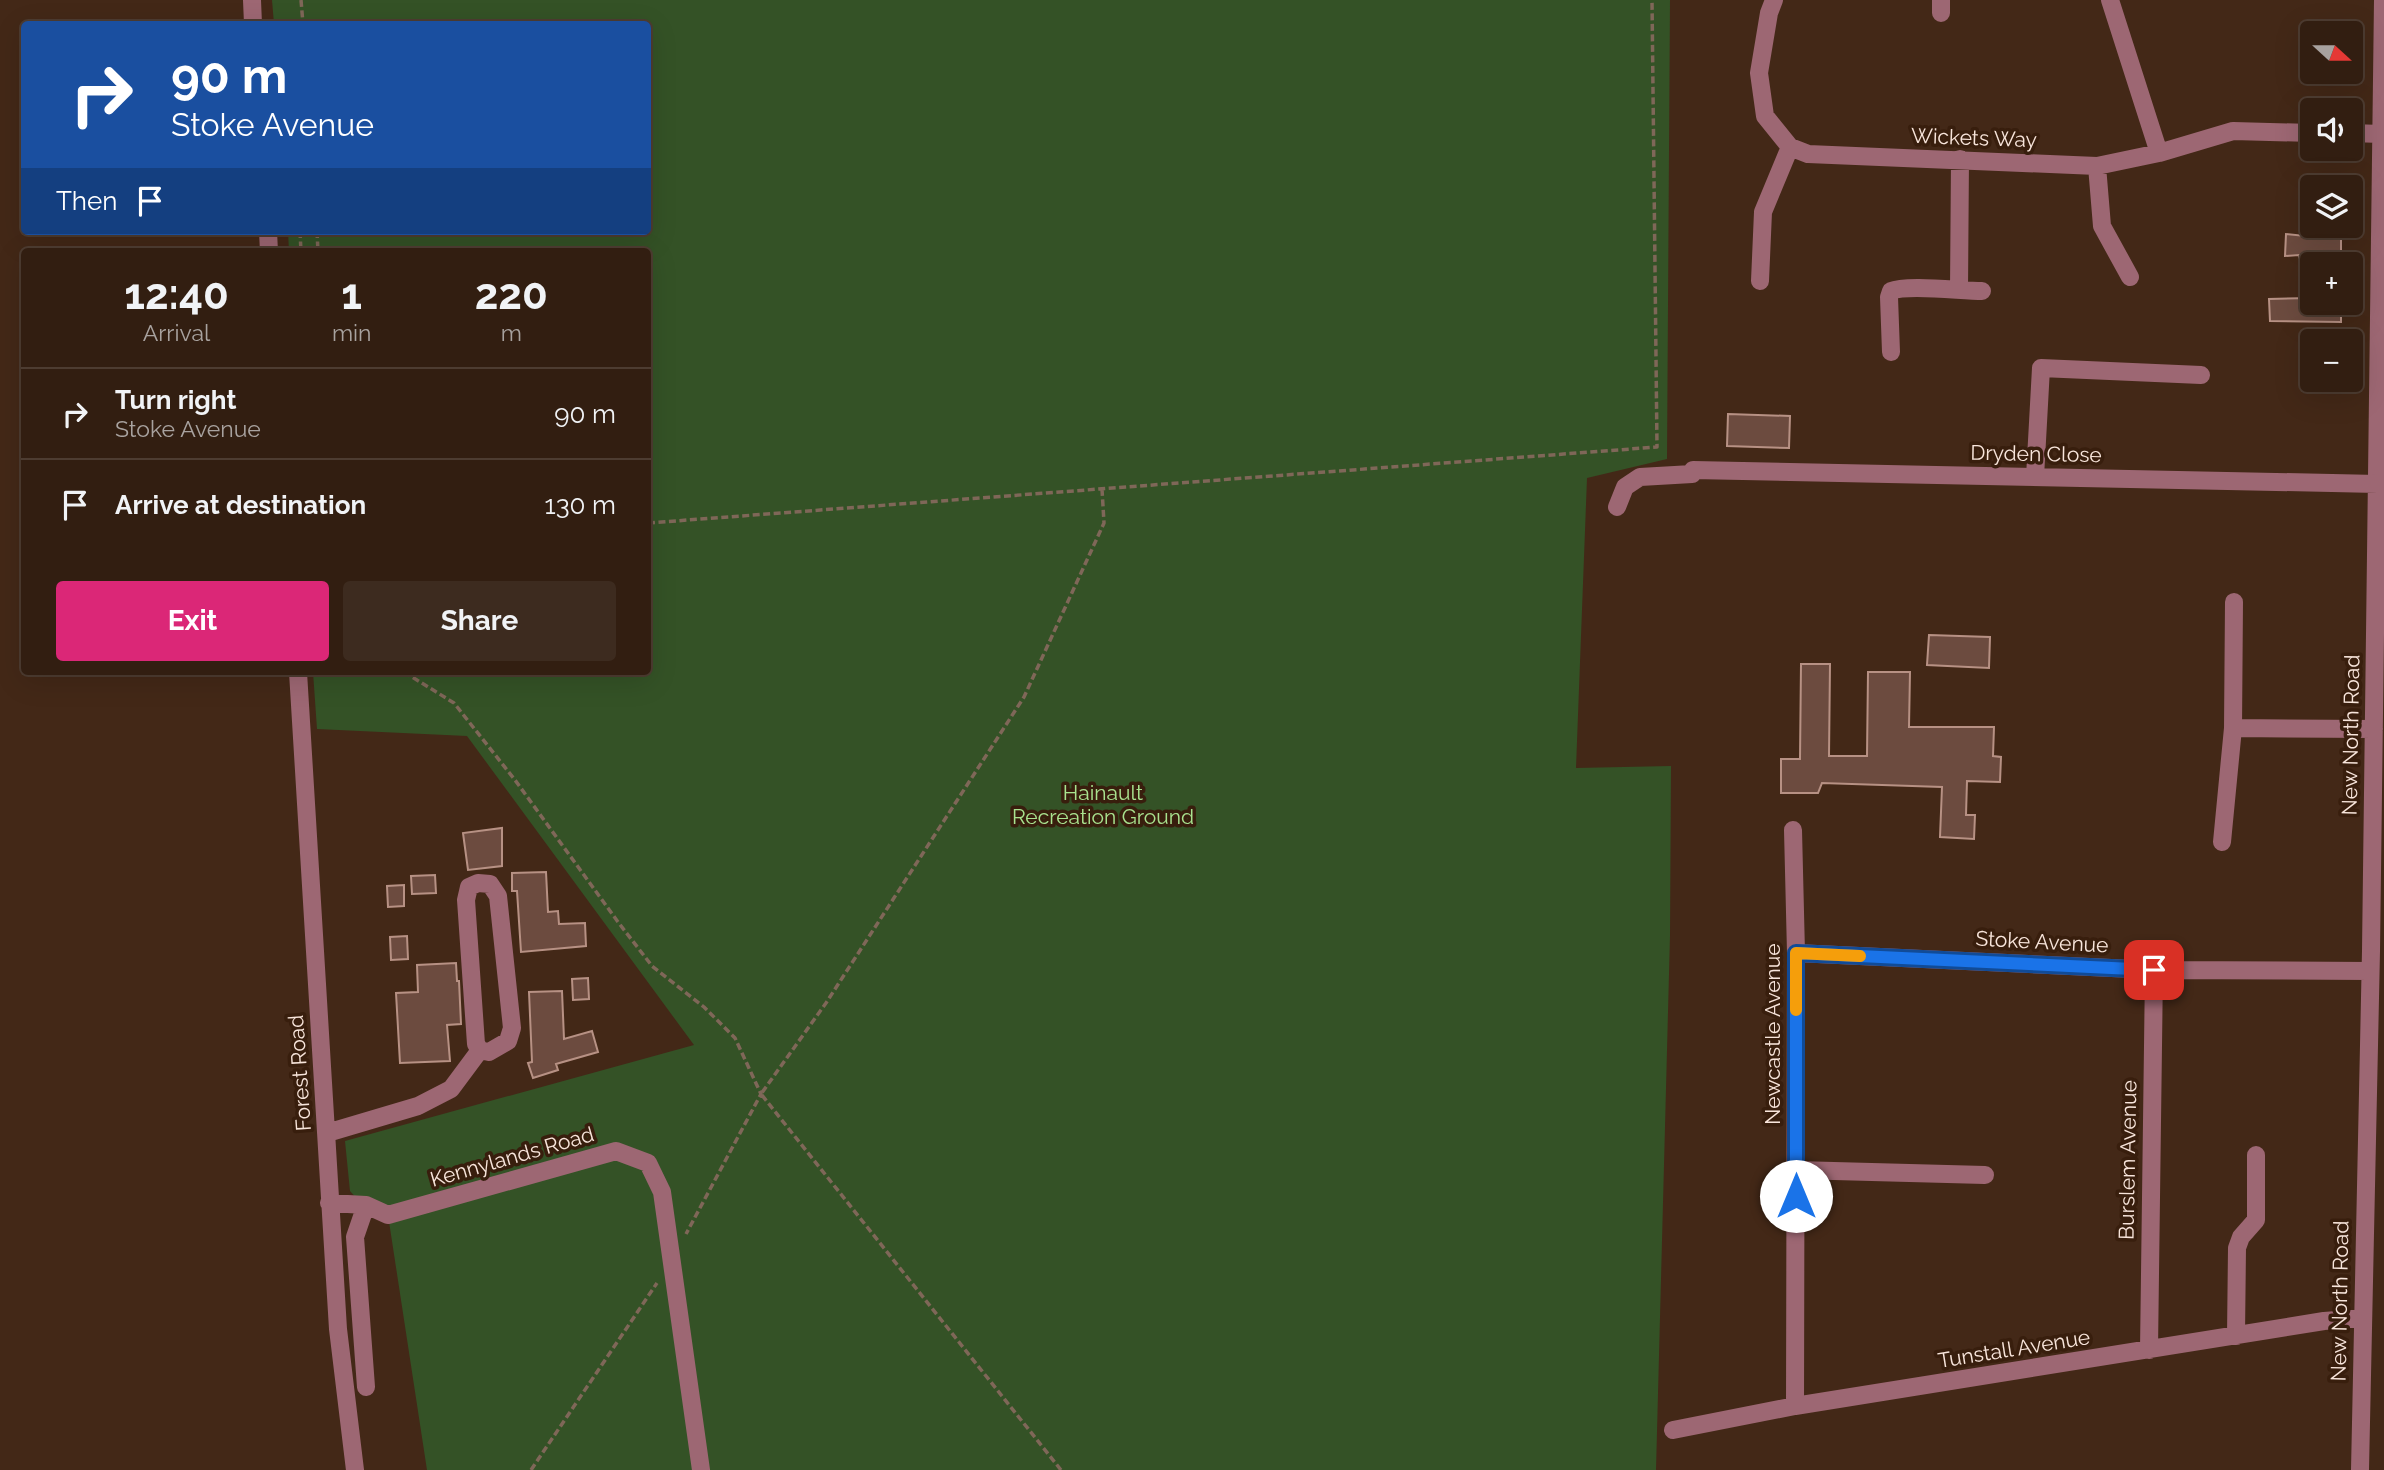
<!DOCTYPE html>
<html lang="en">
<head>
<meta charset="utf-8">
<style>
  :root { --surface:#321e11; --page:#3d2b1f; --text:#f1f3f6; --muted:#a8a29f; --line:#4d3c31; --accent:#db2777 }
  body { margin:0; font-family:Raleway,sans-serif; background:var(--page); color:var(--text); height:100vh; display:flex; flex-direction:column; font-size:26px; white-space:nowrap }
  * { box-sizing:border-box; margin:0 }
  p { font-size:23px; color:var(--muted) }
  .icon { flex:none; width:38px; height:38px; fill:none; stroke:currentColor; stroke-width:2; stroke-linecap:round; stroke-linejoin:round }
  .map { position:relative; flex:1; overflow:hidden }
  .side { position:absolute; left:21px; top:248px; width:630px; height:427px; display:flex; flex-direction:column; background:var(--surface); border-radius:7px; box-shadow:0 7px 28px #0002,0 0 0 2px var(--line) }
  .side>* { flex:none }
  .banner { position:absolute; left:21px; top:21px; width:630px; height:214px; border-radius:7px; box-shadow:0 7px 28px #0002,0 0 0 2px var(--line); background:#1a4fa0; color:#fff; overflow:hidden }
  .needle { width:46px; rotate:111deg }
  .controls { position:absolute; left:2300px; top:21px; display:grid; gap:14px }
  .controls a { display:grid; place-items:center; width:63px; height:63px; border-radius:7px; background:var(--surface); box-shadow:0 7px 28px #0002,0 0 0 2px var(--line); font-size:35px }
  .pin { position:absolute; display:grid; place-items:center; width:60px; height:60px; color:#fff; margin:-30px; border-radius:14px; box-shadow:0 4px 10px #0006 }
  .me { position:absolute; width:77px; margin:-38px; rotate:0deg; stroke-linejoin:round; filter:drop-shadow(0 0 5px #0008) }
  .turn { display:flex; align-items:center; gap:24px; height:147px; padding:0 35px; font-size:32px }
  .turn .icon { width:91px; height:91px; stroke-width:2.5 }
  .turn b { display:block; font-size:49px; line-height:60px }
  .then { display:flex; align-items:center; height:66px; padding:0 35px; background:#0003; gap:14px; font-size:26px }
  .eta { display:flex; justify-content:space-evenly; align-items:center; height:119px; text-align:center }
  .eta b { font-size:42px; font-weight:700; line-height:49px }
  .action { display:flex; gap:14px; margin-top:auto; padding:14px 35px }
  .action a { flex:1; height:80px; border-radius:7px; background:var(--accent); color:#fff; font-size:28px; font-weight:700; line-height:80px; text-align:center }
  .action a+a { background:var(--page); color:var(--text) }
  ul { padding:0; list-style:none }
  li { display:flex; align-items:center; gap:21px; height:91px; padding:0 35px; border-top:2px solid var(--line) }
  li div { flex:1 }
  li b { display:block; font-size:26px }
  li em { font-style:normal }
  .map>svg:first-child { display:block }
  .green { fill:#345226 }
  .building { fill:#6c4b3f; stroke:#b79184; stroke-width:2 }
  .lines { fill:none; stroke-linecap:round; stroke-linejoin:round }
  .path { stroke:#7f6758; stroke-width:3.5; stroke-dasharray:7 3.5; stroke-linecap:butt }
  .minor { stroke:#9d6773; stroke-width:18 }
  .route-casing { stroke:#114b97; stroke-width:18 }
  .route { stroke:#1a73e8; stroke-width:12 }
  .slow { stroke:#f59e0b; stroke-width:12 }
  .labels { text-anchor:middle; stroke-width:7; stroke-linejoin:round; paint-order:stroke }
  .street-label { font-size:21px; fill:#f8e5db; stroke:#381e0d }
  .park-label { font-size:21px; fill:#a9e38f; stroke:#381e0d }
</style>
</head>
<body>
<div class="map">
<svg width="2384" height="1470" viewBox="0 0 2384 1470">
  <rect width="100%" height="100%" fill="#432817"/>
  <path class="green" d="M272 0H1670L1667 459 1587 478 1576 768 1671 766 1670 936 1656 1470H427L388 1215 359 1201 350 1191 345 1141 694 1045 467 736 317 729 313 672H648V252H289L288 231H648V24H274Z"/>
  <path class="building" d="M2306 227H2341V264H2299V255L2285 256 2286 234 2305 236Z
    M2312 298V303H2341V322L2270 321 2269 299Z
    M1728 414 1790 416 1789 448 1727 446Z
    M1929 635 1990 637 1989 668 1927 665Z
    M1801 664H1830L1829 756H1867L1868 672H1910L1909 727H1994L1993 756 2001 757 2000 782 1967 781 1966 815H1975L1974 839 1940 837 1942 787 1822 783 1818 793H1781V759H1800Z
    M502 828V866L468 870 463 833Z
    M546 872 548 912 558 911 559 924 585 923 586 946 521 952 517 891H512V873Z
    M435 875 436 893 412 894 411 876Z
    M404 885V906L388 907 387 886Z
    M407 936 408 959 391 960 390 937Z
    M456 963 457 981H459L461 1024 447 1025 450 1061 400 1063 396 993 418 992 417 965Z
    M588 978 589 999 573 1000 572 979Z
    M562 991 564 1039 592 1031 598 1052 556 1064 558 1070 533 1078 528 1063 532 1062 529 992Z"/>
  <g class="lines">
    <path class="path" d="M301 0 303 24
      M300 231 301 252
      M317 231 318 252
      M648 523 1657 447 1652 0
      M404 672 454 703 515 780 618 922 652 966 704 1007 735 1038 761 1094 686 1234
      M531 1470 657 1283
      M1061 1470 761 1094 826 1003 1024 697 1104 523 1102 489"/>
    <path class="minor" d="M252 0 253 24
      M1774 0 1769 13 1759 73 1765 116 1790 147 1808 154 2097 166 2159 153 2233 131 2312 133
      M2110 0 2159 153
      M1941 13V0
      M2350 133 2382 134
      M2097 166 2102 226 2130 277
      M268 231 269 252
      M1760 281 1763 212 1790 147
      M1959 290 1960 159
      M1891 352 1889 297 1891 291C1907 284 1961 291 1982 291
      M2035 477 2041 368 2201 375
      M1617 507 1625 487 1640 477 1692 474 1693 470 2378 484
      M298 672 338 1329 355 1470
      M2233 728 2374 729
      M1793 830 1796 953 1795 1406
      M2222 842 2233 728 2234 602
      M1796 953 2154 970 2370 971
      M327 1133 418 1106 451 1089 480 1050 476 1044 466 900 469 887 478 883 490 884 498 896 512 1028 508 1041 489 1052 480 1050
      M1796 1170 1985 1175
      M329 1203 366 1205 388 1215 616 1151 648 1163 662 1192 701 1470
      M366 1205 355 1237 366 1387
      M2236 1336 2237 1248 2241 1237 2256 1220V1155
      M2149 1350 2154 970
      M1673 1430 1795 1406 2324 1321 2363 1318
      M2360 1470 2371 951 2383 0"/>
  </g>
  <g class="lines">
    <defs>
      <path id="route" d="M1796 1196V953L2154 970"/>
    </defs>
    <use href="#route" class="route-casing"/>
    <use href="#route" class="route"/>
    <path class="slow" d="M1796 1010V953L1860 956"/>
  </g>
  <g class="labels">
    <g class="street-label">
      <text transform="translate(1974 138) rotate(2)" y="7">Wickets Way</text>
      <text transform="translate(2036 454) rotate(1)" y="7">Dryden Close</text>
      <text transform="translate(2351 735) rotate(-89)" y="7">New North Road</text>
      <text transform="translate(2042 942) rotate(3)" y="7">Stoke Avenue</text>
      <text transform="translate(1773 1034) rotate(-90)" y="7">Newcastle Avenue</text>
      <text transform="translate(300 1073) rotate(-94)" y="7">Forest Road</text>
      <text transform="translate(512 1157) rotate(-16)" y="7">Kennylands Road</text>
      <text transform="translate(2128 1160) rotate(-89)" y="7">Burslem Avenue</text>
      <text transform="translate(2340 1301) rotate(-89)" y="7">New North Road</text>
      <text transform="translate(2014 1349) rotate(-9)" y="7">Tunstall Avenue</text>
    </g>
    <g class="park-label">
      <text x="1103" y="800">Hainault<tspan x="1103" dy="24">Recreation Ground</tspan></text>
    </g>
  </g>
</svg>
<div class="controls">
<a><svg class="needle" viewBox="-14 -14 28 28"><path d="M0-13l5 13h-10z" fill="#e53935"/><path d="M0 13l5-13h-10z" fill="#a8a29f"/></svg></a>
<a><svg class="icon" aria-label="sound" viewBox="0 0 24 24"><path d="M4 9h4l5-4v14l-5-4H4zM17 9q2 3 0 6"/></svg></a>
<a><svg class="icon" aria-label="layers" viewBox="0 0 24 24"><path d="M12 4l9 5-9 5-9-5zM3 14l9 5 9-5"/></svg></a>
<a>+</a>
<a>−</a>
</div>
<div class="pin" style="left:2154px;top:970px;background:#d93025"><svg class="icon" aria-label="arrive" viewBox="0 0 24 24"><path d="M6 21V4h12l-3 4 3 4H6"/></svg></div>
<svg class="me" style="left:1796px;top:1196px" viewBox="-20 -20 40 40"><circle r="19" fill="#fff"/><path d="M0-13L10 11 0 6-10 11z" fill="#1a73e8"/></svg>
<div class="banner">
<div class="turn"><svg class="icon" aria-label="right" viewBox="0 0 24 24"><path d="M7 20v-9h11M14 6l5 5-5 5"/></svg><div><b>90 m</b>Stoke Avenue</div></div>
<div class="then">Then<svg class="icon" aria-label="arrive" viewBox="0 0 24 24"><path d="M6 21V4h12l-3 4 3 4H6"/></svg></div>
</div>
<section class="side">
<div class="eta">
<div><b>12:40</b><p>Arrival</p></div>
<div><b>1</b><p>min</p></div>
<div><b>220</b><p>m</p></div>
</div>
<ul>
<li><svg class="icon" aria-label="right" viewBox="0 0 24 24"><path d="M7 20v-9h11M14 6l5 5-5 5"/></svg><div><b>Turn right</b><p>Stoke Avenue</p></div><em>90 m</em></li>
<li><svg class="icon" aria-label="arrive" viewBox="0 0 24 24"><path d="M6 21V4h12l-3 4 3 4H6"/></svg><div><b>Arrive at destination</b></div><em>130 m</em></li>
</ul>
<div class="action"><a>Exit</a><a>Share</a></div>
</section>
</div>
</body>
</html>
